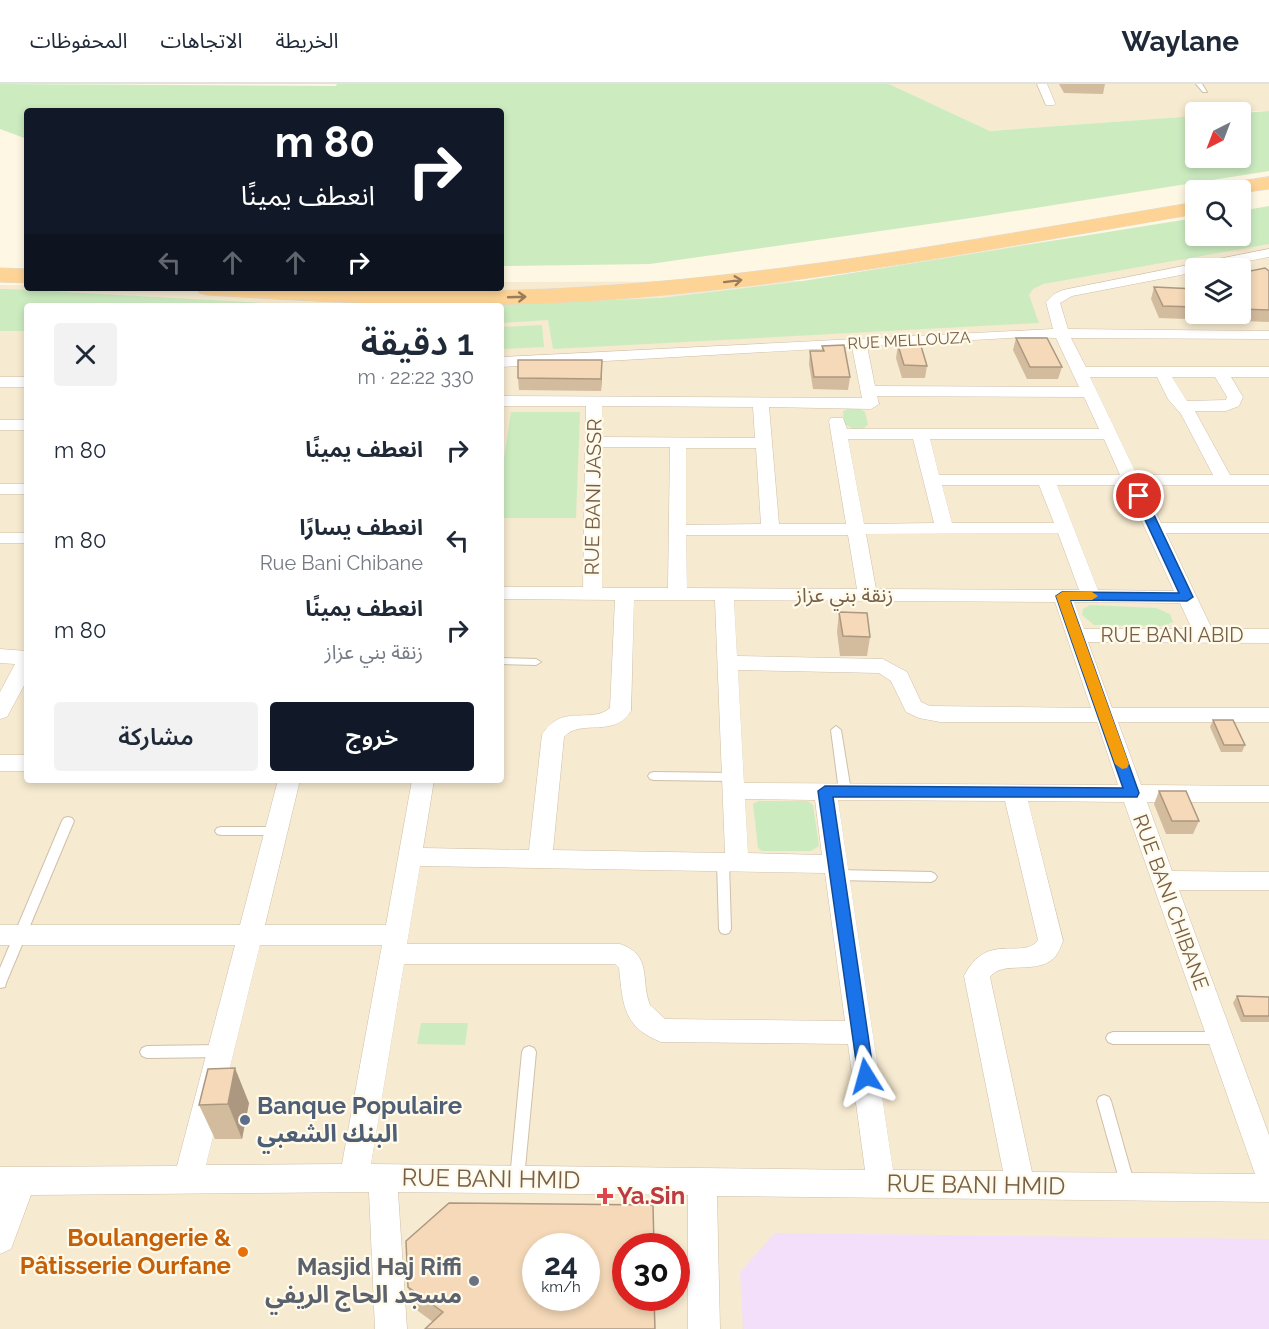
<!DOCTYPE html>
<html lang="ar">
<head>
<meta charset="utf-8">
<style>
  :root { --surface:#fff; --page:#f2f2f3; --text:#1f2937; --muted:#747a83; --line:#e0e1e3; --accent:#111827 }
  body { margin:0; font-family:Raleway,"Noto Sans Arabic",sans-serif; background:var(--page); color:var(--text); direction:rtl; height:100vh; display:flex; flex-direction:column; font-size:22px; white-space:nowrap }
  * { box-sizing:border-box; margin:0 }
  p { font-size:20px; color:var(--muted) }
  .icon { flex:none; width:33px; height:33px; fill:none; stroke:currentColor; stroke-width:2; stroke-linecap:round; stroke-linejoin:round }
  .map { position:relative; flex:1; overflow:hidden; direction:ltr }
  .details { position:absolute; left:24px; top:219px; width:480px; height:480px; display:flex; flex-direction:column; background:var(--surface); border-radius:6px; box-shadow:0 3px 9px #0003; direction:rtl }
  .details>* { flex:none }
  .banner { position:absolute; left:24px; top:24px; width:480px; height:183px; border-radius:6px; box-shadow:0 3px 9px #0003; direction:rtl; background:#111827; color:#fff; overflow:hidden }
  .needle { width:39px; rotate:222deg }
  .tools { position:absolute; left:1185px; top:18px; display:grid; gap:12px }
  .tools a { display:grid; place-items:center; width:66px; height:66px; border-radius:6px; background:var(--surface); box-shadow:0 3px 9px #0003; font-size:30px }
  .speed { position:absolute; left:522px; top:1149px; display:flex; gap:12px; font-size:30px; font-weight:700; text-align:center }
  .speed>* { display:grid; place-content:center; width:78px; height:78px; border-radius:50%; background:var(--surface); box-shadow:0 3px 9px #0003; line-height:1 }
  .speed small { font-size:15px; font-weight:400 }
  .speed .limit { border:9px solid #d22; background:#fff; color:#111 }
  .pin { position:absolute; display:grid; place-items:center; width:51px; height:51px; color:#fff; margin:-26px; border:3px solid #fff; border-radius:50%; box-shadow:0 2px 6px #0007 }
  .me { position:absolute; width:66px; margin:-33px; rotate:352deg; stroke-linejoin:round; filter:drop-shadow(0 0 4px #0008) }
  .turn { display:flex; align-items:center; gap:21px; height:126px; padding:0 30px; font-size:27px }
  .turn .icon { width:78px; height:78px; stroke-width:2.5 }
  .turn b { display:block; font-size:42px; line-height:51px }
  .lanes { display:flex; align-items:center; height:57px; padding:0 30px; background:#0003; justify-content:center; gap:30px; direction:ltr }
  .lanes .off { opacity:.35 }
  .round { display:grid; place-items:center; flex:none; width:63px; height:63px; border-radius:6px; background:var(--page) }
  .overview { display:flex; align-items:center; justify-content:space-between; height:102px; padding:0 30px }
  h1 { font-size:36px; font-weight:600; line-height:45px }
  .button { display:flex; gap:12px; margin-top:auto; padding:12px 30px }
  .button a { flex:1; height:69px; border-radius:6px; background:var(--accent); color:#fff; font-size:24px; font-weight:600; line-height:69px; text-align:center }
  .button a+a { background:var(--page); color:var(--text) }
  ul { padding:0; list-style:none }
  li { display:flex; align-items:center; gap:18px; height:90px; padding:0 30px }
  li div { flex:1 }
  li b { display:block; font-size:22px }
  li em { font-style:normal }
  header { display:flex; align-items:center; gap:36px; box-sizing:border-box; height:84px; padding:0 30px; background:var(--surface); border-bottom:2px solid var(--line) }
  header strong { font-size:28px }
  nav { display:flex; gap:33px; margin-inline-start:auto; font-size:21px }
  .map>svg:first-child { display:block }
  .residential { fill:#f6ead0; fill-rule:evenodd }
  .education { fill:#f4dffa }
  .green { fill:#ccecc0 }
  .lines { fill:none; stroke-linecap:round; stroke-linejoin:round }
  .service-casing { stroke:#d0bfa9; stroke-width:2 }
  .minor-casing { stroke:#d0bfa9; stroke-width:1 }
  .trunk-casing { stroke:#ded9d3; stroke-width:1 }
  .service { fill:#fff; fill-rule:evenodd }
  .minor { fill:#fff; fill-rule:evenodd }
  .trunk { fill:#fed496; fill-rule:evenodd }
  .wall { fill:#d3bb9e }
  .shaded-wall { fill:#ac9881 }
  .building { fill:#f5d9b8; stroke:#ac9881; stroke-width:1.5; fill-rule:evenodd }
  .oneway { stroke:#997c5b }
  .route { fill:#1a73e8; stroke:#114b97; stroke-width:1.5 }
  .slow { fill:#f59e0b }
  .service-dot { fill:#5c6f8a; stroke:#fffaea; stroke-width:2 }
  .health-dot { fill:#e0444e; stroke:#fffaea; stroke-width:2 }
  .food-dot { fill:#e8710a; stroke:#fffaea; stroke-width:2 }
  .worship-dot { fill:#6b7280; stroke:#fffaea; stroke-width:2 }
  .labels { text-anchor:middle; stroke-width:4.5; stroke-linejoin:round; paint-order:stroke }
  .far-street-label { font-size:16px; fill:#775f47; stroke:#fffaea }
  .street-label { font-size:20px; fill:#775f47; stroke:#fffaea }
  .near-service-label { font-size:24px; font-weight:bold; fill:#4e5e75; stroke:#fffaea; text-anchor:start }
  .near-street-label { font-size:24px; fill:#775f47; stroke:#fffaea }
  .near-health-label { font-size:24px; font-weight:bold; fill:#be3a42; stroke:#fffaea; text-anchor:start }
  .near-food-label { font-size:24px; font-weight:bold; fill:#c56008; stroke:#fffaea; text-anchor:end }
  .near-worship-label { font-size:24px; font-weight:bold; fill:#5b616d; stroke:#fffaea; text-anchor:end }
</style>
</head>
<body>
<header>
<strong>Waylane</strong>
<nav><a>الخريطة</a><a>الاتجاهات</a><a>المحفوظات</a></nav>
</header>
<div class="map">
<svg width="1269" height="1245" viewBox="0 0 1269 1245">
  <rect width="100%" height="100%" fill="#fef7e3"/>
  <path class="residential" d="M889 0H1269V27L1196 28 1195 32 990 47Z
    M1269 127V1245H0V201H27V204H501V198L803 197 1035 159 1195 137 1196 152H1240ZM1196 184H1240V230H1196ZM27 222H501V696H27ZM536 1162H586V1214H536ZM626 1162H676V1214H626Z"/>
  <path class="education" d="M775 1149 1269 1155V1245H743L740 1188Z"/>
  <path class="green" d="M0 0 336 2 337 0H889L990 47 1195 32 1196 74H1240L1241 29 1269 27V87L971 134 650 180 501 182V27H27V55L0 45Z
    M1269 122V160L1043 200 1033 205 1029 211 1039 239 553 265 548 236 501 239V222H475L661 214 803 197 1195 134 1196 152H1240L1241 127Z
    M0 205H9L319 222H27V247H0Z
    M542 241 544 263 501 265V243Z
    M850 324 860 325 865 328 868 341 864 344 854 345 844 340 843 327Z
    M511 328H580L576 434H501V394Z
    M1090 521 1156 524 1170 530 1173 538 1164 542 1094 541 1082 531 1083 525Z
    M759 717H808L813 721 819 762 811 767H762L758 764 753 720Z
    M421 939H468L465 961 417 960Z"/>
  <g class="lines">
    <defs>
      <path id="service" d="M1196 0H1202L1207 8H1203Z
        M501 574 536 575 541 578 536 581 501 580Z
        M836 642 841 646 851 707 849 710H841L839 707 831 646Z
        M654 688 733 689 737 690 739 693 737 696 733 697 654 696 650 695 648 692 650 689Z
        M68 733 72 734 74 737 6 899 5 903 0 904V884L62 737 64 734Z
        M221 743H276L280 744 282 747 280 750 276 751H221L217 750 215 747 217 744Z
        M723 773 727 775 729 778 731 845 729 849 725 850 721 849 719 845 717 778 719 775Z
        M837 786 931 788 935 790 937 793 935 796 931 798 837 796 833 794 831 791 833 788Z
        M1113 948H1220L1225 950 1227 954 1225 958 1220 960H1113L1108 958 1106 954 1108 950Z
        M220 961 225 963 227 967 225 971 220 973 147 974 142 972 140 968 142 964 147 962Z
        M529 962 534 964 536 968 524 1095 522 1100 517 1102 512 1100 510 1095 522 968 524 964Z
        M1104 1011 1109 1013 1111 1017 1135 1102 1133 1107 1128 1109 1123 1107 1121 1102 1097 1017 1099 1013Z"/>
      <path id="minor" d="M1037 0H1047L1055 19 1054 21H1046Z
        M1269 165V173L1212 184H1196V188L1072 212 1060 219 1068 245 1269 247V255L1071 254 1086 283H1269V293H1231L1243 313 1239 322 1226 327H1195L1230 391H1269V401H1142L1161 439H1269V449H1166L1212 545H1269V559L1088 558 1112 624H1269V638H1118L1141 701 1269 702V718H1147L1172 787 1269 788V806H1179L1269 1051V1118L717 1112 720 1245H688V1111L398 1108 407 1245H375L369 1108 31 1111 11 1165 0 1170V1083L177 1082 235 861H0V841H240L278 696H300L265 841H386L412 696H434L423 764 529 766 542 651C562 618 590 641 610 624L615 516 501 515V503H583L586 322H501V312L862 314 852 263 501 283V273L1053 245 1046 218 1054 210 1063 206ZM1029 253 1056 254 1079 303 875 302 867 262ZM1090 293H1157L1168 315 1181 330 1213 391H1137ZM1172 293H1215L1227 313 1226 316 1187 317ZM877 312 1084 313 1099 345H847L843 334H831L829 337 846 440H779L769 323 871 325 879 320ZM602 322 753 323 755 354 602 353ZM848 355H913L934 439 864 440ZM930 355H1104L1120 391H939ZM602 363H670L668 504H602ZM686 364H756L761 440 686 441ZM942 401H1039L1054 439H952ZM1057 401H1125L1174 507 1098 506ZM1058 449 1079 506 876 505 866 450ZM686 451H848L857 505 687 504ZM634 516H715L725 769 553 766 564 653C580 634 614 655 631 627ZM734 516 1055 518 1091 624 930 622 921 618 907 588 883 575 737 572ZM1074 518 1180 519 1192 545H1084ZM738 586 879 589 891 597 906 628 919 634 940 638H1097L1118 701 744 699ZM745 715 815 716 822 771 748 769ZM838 716 1005 717 1038 856C1023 877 987 846 964 892L1003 1087 893 1086ZM1028 717 1124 718 1255 1090 1032 1088 990 893C1002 876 1037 891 1054 874 1058 870 1061 862 1063 857ZM420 782 825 789 845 937 665 935 650 921C640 896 653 871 620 860H407ZM260 861H382L342 1080 206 1081ZM404 880H615L619 884C623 919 622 943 661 958L848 960 865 1086 371 1080Z
        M0 293H27V303H0Z
        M0 336H27V346H0Z
        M0 400H27V410H0Z
        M0 449H27V459H0Z
        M0 565 27 567V596L7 633 0 635V608L15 580 0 579Z
        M0 671H27V687H0Z"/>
      <path id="trunk" d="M1269 93V105L1240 109V106H1211L1214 102 1221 100Z
        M1196 118V130C983 166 768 209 552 219 437 224 322 218 207 211L199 209 196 204C331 204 466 212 600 202 800 189 998 151 1196 118Z
        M0 184 27 185V199L0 198Z"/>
    </defs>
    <use href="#service" class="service-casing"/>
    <use href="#minor" class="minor-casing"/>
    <use href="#trunk" class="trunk-casing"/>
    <use href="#service" class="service"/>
    <use href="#minor" class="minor"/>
    <use href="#trunk" class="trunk"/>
  </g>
  <path class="wall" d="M1059 0H1105L1103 10 1064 9Z
    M1269 187V238L1159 234 1151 215 1154 203 1192 205 1196 194V230H1240V189Z
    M1016 254 1062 283 1058 295H1027L1013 266Z
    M898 261 927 282 925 294H902L896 274Z
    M822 262 850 293 848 306 813 305 809 280 810 267H822Z
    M602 289 601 307 519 306 518 294Z
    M839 528 870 553 867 572H840L837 548Z
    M1213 636 1245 661 1242 668H1221L1210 643Z
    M1159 707 1199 737 1193 750H1166L1154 720Z
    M1237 912 1269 913V938H1241L1233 919Z
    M249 1019 242 1055H215L199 1021Z
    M408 1203 655 1245 433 1238 414 1224Z"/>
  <path class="shaded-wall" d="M602 276V289L601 307V295Z
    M235 984 249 1019 242 1055 228 1020Z"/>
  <path class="building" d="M1265 184 1269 187V226L1240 225V189Z
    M1154 203 1196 205V223L1163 222Z
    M1016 254H1047L1062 283H1030Z
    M844 261 850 293H814L810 267H824L822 262Z
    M898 261 921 262 927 282 904 281Z
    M518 276H602L601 295 518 294Z
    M839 528 867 529 870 553 843 552Z
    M1213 636H1233L1245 661H1224Z
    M1159 707H1186L1199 737H1172Z
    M1237 912 1269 913V932H1244Z
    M235 984 228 1020 199 1021 208 985Z
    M449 1119 653 1121 654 1162H626V1214H654L655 1245H425L443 1228 408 1203 406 1157ZM536 1162H586V1214H536Z"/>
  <defs><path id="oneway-shaft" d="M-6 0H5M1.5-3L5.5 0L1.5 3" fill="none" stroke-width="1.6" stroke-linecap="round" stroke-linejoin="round" transform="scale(1.5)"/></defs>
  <g class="oneway">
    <use href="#oneway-shaft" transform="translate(733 197) rotate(-7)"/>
    <use href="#oneway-shaft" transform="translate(517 213) rotate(-2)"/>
  </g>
  <path class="route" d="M1139 409 1145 412 1193 513 1187 517 1070 516 1139 709 1137 713H833L874 992 872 998 866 1000 859 998 818 707 825 702 1123 704 1056 512 1062 508 1179 509 1134 412Z"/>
  <path class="slow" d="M1062 508H1092L1098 512 1092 516H1070L1129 680 1127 684 1122 685 1115 680 1056 512Z"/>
  <circle class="service-dot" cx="245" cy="1036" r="6"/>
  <path class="health-dot" d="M602 1103h6v6h6v6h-6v6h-6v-6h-6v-6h6z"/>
  <circle class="food-dot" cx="243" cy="1168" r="6"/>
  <circle class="worship-dot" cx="474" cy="1197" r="6"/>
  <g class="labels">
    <g class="far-street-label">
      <text transform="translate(909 256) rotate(-3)" y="6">RUE MELLOUZA</text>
    </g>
    <g class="street-label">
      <text transform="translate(593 413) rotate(-89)" y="7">RUE BANI JASSR</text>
      <text x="844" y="518">زنقة بني عزاز</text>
      <text x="1172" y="558">RUE BANI ABID</text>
      <text transform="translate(1171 818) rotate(70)" y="7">RUE BANI CHIBANE</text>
    </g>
    <g class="near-service-label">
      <text x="257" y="1030">Banque Populaire<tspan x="257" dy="28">البنك الشعبي</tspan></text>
    </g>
    <g class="near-street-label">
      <text transform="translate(491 1095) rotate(1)" y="8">RUE BANI HMID</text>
      <text transform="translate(976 1101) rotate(1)" y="8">RUE BANI HMID</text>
    </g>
    <g class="near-health-label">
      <text x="617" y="1120">Ya.Sin</text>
    </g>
    <g class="near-food-label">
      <text x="231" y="1162">Boulangerie &amp;<tspan x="231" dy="28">Pâtisserie Ourfane</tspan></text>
    </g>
    <g class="near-worship-label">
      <text x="462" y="1191">Masjid Haj Riffi<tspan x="462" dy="28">مسجد الحاج الريفي</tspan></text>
    </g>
  </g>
</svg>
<div class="tools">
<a><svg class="needle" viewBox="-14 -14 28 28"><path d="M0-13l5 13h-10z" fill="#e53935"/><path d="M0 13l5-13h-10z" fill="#747a83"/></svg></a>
<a><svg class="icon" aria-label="search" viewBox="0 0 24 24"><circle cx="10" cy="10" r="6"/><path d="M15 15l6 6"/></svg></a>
<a><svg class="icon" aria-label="layers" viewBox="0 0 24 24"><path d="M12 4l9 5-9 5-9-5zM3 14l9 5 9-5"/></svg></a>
</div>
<div class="speed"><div>24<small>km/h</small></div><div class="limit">30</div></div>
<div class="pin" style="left:1139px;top:412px;background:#d93025"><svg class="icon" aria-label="arrive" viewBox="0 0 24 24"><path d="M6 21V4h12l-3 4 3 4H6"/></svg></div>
<svg class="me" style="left:866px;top:992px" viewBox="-20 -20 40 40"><path d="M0-17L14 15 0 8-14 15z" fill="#1a73e8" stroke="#fff" stroke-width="4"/></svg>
<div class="banner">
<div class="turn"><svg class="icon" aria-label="right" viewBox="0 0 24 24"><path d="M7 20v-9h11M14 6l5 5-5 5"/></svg><div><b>80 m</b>انعطف يمينًا</div></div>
<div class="lanes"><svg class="icon off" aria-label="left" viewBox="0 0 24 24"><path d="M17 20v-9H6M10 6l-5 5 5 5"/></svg><svg class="icon off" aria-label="ahead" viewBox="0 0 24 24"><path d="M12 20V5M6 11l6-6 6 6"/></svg><svg class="icon off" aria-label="ahead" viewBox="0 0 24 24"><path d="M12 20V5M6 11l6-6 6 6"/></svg><svg class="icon" aria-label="right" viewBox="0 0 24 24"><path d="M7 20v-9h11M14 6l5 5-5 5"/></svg></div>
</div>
<section class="details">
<div class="overview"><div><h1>1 دقيقة</h1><p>330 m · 22:22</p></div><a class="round"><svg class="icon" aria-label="close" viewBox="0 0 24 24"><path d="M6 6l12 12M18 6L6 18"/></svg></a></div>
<ul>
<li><svg class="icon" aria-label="right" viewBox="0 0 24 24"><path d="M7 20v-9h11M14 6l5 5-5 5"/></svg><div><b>انعطف يمينًا</b></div><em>80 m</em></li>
<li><svg class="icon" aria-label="left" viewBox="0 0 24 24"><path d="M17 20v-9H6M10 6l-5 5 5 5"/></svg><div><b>انعطف يسارًا</b><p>Rue Bani Chibane</p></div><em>80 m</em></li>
<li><svg class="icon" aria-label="right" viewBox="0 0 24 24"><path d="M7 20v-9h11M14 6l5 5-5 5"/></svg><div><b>انعطف يمينًا</b><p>زنقة بني عزاز</p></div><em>80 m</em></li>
</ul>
<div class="button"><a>خروج</a><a>مشاركة</a></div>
</section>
</div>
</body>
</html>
